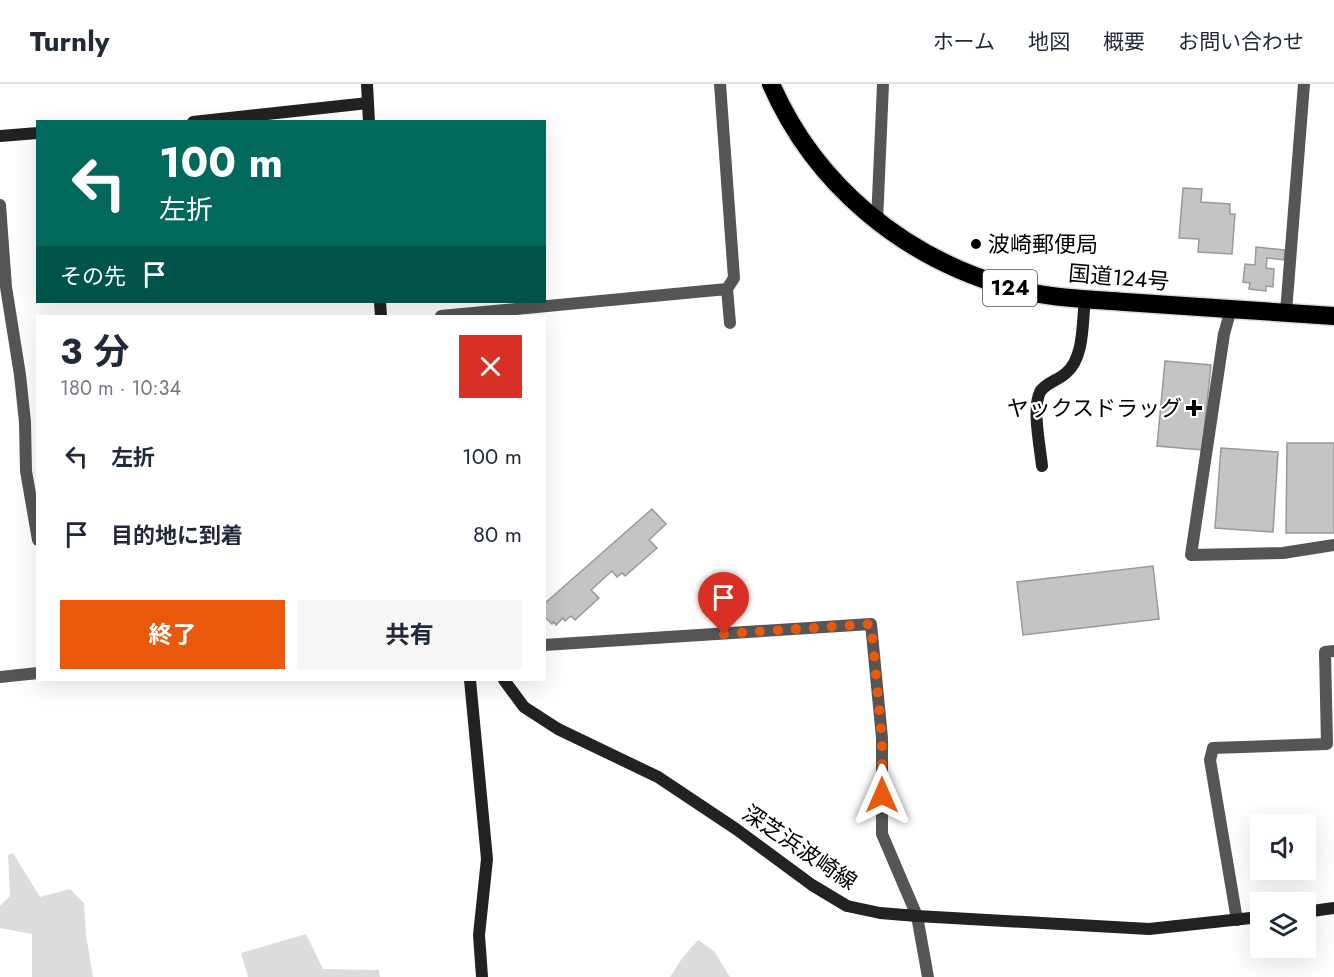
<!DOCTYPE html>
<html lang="ja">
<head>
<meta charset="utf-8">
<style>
  :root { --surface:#fff; --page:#f6f6f7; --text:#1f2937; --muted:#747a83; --line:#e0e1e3; --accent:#ea580c }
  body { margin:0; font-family:Jost,"Noto Sans JP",sans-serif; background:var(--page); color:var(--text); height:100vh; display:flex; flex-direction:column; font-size:22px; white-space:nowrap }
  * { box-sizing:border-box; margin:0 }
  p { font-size:20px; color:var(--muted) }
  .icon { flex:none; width:33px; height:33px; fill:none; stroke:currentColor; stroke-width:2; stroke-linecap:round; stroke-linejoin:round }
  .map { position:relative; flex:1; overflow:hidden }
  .sheet { position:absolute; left:36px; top:231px; width:510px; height:366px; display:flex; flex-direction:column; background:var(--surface); border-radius:0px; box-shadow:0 6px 24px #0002 }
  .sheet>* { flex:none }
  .top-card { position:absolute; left:36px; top:36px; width:510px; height:183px; border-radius:0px; box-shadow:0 6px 24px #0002; background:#00695c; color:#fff; overflow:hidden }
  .fabs { position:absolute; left:1250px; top:730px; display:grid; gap:12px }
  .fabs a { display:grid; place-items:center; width:66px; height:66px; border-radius:0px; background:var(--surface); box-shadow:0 6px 24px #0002; font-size:30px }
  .pin { position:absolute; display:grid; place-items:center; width:51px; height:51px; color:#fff; margin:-62px -26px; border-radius:50% 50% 50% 0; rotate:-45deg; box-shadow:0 0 6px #0007 }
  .pin .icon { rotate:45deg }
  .me { position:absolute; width:66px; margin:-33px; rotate:0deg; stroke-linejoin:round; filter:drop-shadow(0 0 4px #0008) }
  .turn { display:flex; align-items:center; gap:21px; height:126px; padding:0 24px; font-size:27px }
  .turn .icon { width:78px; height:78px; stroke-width:2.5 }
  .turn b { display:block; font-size:42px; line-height:51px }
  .then { display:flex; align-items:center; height:57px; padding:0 24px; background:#0003; gap:12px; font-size:22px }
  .round { display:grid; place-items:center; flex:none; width:63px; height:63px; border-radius:0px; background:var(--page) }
  .summary { display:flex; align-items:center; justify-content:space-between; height:102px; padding:0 24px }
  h1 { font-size:36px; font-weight:700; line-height:45px }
  .action { display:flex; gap:12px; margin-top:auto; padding:12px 24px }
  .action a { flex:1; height:69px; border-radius:0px; background:var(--accent); color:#fff; font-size:24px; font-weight:700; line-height:69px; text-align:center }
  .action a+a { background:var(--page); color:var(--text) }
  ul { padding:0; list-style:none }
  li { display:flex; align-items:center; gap:18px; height:78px; padding:0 24px }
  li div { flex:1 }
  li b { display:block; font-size:22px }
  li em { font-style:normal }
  header { display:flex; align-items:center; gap:36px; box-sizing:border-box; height:84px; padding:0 30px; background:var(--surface); border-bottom:2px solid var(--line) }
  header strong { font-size:28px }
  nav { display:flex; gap:33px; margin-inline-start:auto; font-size:21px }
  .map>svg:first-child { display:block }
  .green { fill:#dcdcdc }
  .building { fill:#c4c4c4; stroke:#999; stroke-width:1.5 }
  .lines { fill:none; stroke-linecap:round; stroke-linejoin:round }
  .highway-casing { stroke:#dbdbdb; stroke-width:21 }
  .street { stroke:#555; stroke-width:12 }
  .secondary { stroke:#222; stroke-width:12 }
  .highway { stroke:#000; stroke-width:18 }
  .route { stroke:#ea580c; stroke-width:10; stroke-dasharray:0 18 }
  .poi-dot { fill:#000; stroke:#fff; stroke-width:2 }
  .labels { text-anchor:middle; stroke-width:4.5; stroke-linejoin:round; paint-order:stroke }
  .shield { fill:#fff; stroke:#4c4c4c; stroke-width:1.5 }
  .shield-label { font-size:21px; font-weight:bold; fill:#000 }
  .poi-label { font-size:22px; fill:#000; stroke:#fff; text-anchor:start }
  .street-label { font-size:22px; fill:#000; stroke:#fff }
</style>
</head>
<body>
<header>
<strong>Turnly</strong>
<nav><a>ホーム</a><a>地図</a><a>概要</a><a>お問い合わせ</a></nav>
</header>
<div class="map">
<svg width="1334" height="893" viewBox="0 0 1334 893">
  <rect width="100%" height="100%" fill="#fff"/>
  <path class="green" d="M13 769 40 813 70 805 84 819 86 851 93 893H32V850L0 844V822L10 812 8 771Z
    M306 850 323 885 379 886 380 893H248L241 869Z
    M698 856 714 867 730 893H670L683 873Z"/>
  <path class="building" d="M1183 104 1202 105 1201 118 1230 120V130H1235L1232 170 1198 168 1199 155 1179 154Z
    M1256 163 1285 166 1284 176 1267 174 1266 184 1274 185 1273 203 1266 202V207L1249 205 1250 199 1243 198 1245 180 1255 181Z
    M1165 277 1211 281 1202 366 1157 362Z
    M1287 359H1334V449H1286Z
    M1221 364 1278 368 1273 448 1215 444Z
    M652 425 666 440 649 456 657 464 625 492 622 489 617 493 612 487 591 506 599 514 575 536 571 532 565 537 563 534 556 541 554 538 552 540 544 532V520Z
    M1153 482 1159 535 1023 551 1017 498Z"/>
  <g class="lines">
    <defs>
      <path id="highway" d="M771 0C815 101 903 173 1008 203 1045 214 1087 215 1125 218 1195 223 1264 227 1334 232"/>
    </defs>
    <use href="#highway" class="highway-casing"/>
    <path class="street" d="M720 0 734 194 727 205 730 239
      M0 121 6 203 20 291 25 338 26 387 38 456
      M877 138 883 0
      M1231 225 1224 250 1191 471 1283 469 1334 461
      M1286 228 1304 0
      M441 232 727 205
      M544 561 871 540 882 654V750L917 832 928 893
      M0 593 38 589
      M1237 836 1210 676 1213 664 1327 660 1325 568 1334 567"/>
    <path class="secondary" d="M367 0 369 38
      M193 38 368 19
      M0 52 38 49
      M380 218 381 232
      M1042 382C1040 362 1032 325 1040 308 1045 299 1059 296 1066 289 1085 273 1082 237 1085 215
      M470 596 487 775 479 851 482 893
      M504 596 524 623 558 645 658 693 736 745 812 801 847 822 880 829 917 832 1149 845 1260 833
      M1305 828 1334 824"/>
    <use href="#highway" class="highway"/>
  </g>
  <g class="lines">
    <path class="route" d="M724 550 871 540 882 654V711"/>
  </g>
  <g class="poi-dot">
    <circle cx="976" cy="160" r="6"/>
    <path d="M1191 315h6v6h6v6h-6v6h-6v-6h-6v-6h6z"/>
  </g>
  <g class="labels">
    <rect class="shield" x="983" y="186" width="54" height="36" rx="4.5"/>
    <g class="shield-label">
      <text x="1010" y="211">124</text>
    </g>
    <g class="poi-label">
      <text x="988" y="168">波崎郵便局</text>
      <text x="1182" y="332" text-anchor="end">ヤックスドラッグ</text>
    </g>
    <g class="street-label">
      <text transform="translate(1119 193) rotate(5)" y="8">国道124号</text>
      <text transform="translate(800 763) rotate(34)" y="8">深芝浜波崎線</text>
    </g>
  </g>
</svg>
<div class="fabs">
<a><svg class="icon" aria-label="sound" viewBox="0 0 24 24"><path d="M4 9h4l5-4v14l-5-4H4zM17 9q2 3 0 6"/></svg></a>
<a><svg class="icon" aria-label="layers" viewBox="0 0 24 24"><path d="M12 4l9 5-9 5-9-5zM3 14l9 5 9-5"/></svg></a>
</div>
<div class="pin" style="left:724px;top:550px;background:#d93025"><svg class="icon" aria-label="arrive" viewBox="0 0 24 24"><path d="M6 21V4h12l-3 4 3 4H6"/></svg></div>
<svg class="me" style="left:882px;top:711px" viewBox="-20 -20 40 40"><path d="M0-17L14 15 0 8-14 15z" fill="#ea580c" stroke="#fff" stroke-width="4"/></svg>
<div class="top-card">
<div class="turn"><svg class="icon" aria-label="left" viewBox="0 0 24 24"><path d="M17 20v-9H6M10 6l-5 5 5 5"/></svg><div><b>100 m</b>左折</div></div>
<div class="then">その先<svg class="icon" aria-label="arrive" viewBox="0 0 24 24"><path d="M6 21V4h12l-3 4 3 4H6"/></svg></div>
</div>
<section class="sheet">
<div class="summary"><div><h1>3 分</h1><p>180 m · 10:34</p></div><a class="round" style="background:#d93025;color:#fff"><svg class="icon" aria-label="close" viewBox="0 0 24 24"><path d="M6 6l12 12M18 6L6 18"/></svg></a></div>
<ul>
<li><svg class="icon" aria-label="left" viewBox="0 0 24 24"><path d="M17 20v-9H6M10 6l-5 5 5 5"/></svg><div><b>左折</b></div><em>100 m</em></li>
<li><svg class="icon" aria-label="arrive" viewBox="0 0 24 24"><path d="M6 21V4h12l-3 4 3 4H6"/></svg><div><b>目的地に到着</b></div><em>80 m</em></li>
</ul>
<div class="action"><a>終了</a><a>共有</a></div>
</section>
</div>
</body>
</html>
